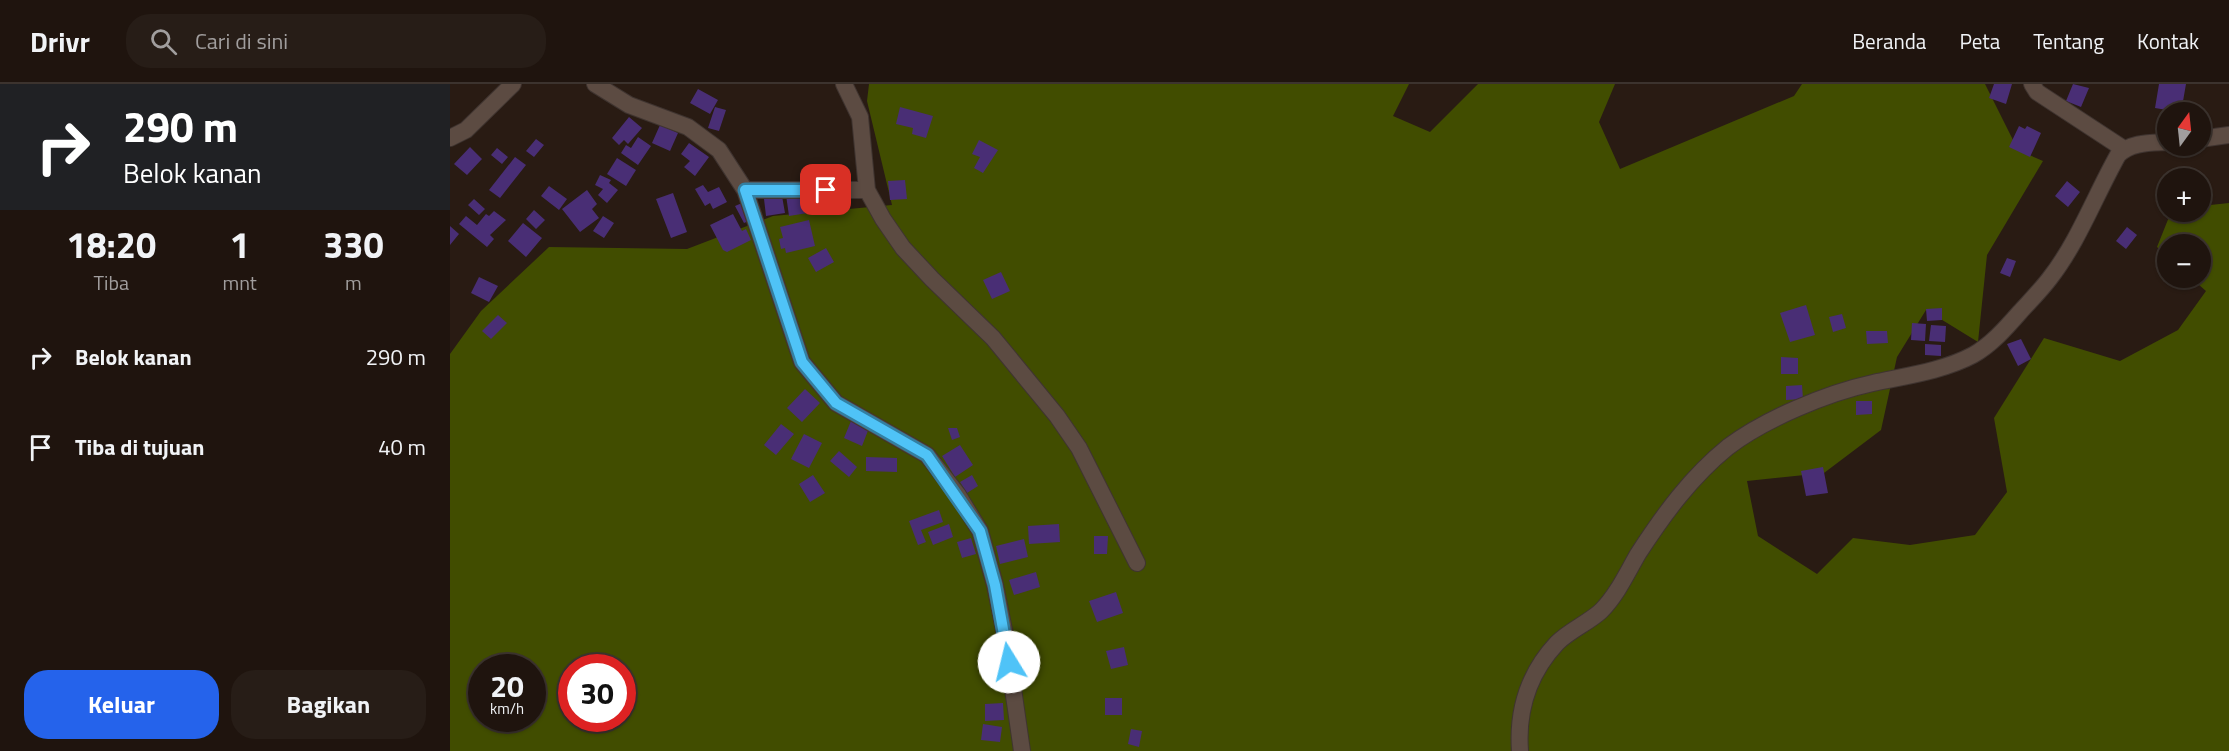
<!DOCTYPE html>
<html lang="id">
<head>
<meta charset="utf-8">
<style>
  :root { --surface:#1f140e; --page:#271d17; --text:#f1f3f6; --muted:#a19e9e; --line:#3c332e; --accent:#2563eb }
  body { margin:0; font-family:"Titillium Web",sans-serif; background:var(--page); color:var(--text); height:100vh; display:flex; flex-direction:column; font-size:22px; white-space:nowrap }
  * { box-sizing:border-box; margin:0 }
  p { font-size:20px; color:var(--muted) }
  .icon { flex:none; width:33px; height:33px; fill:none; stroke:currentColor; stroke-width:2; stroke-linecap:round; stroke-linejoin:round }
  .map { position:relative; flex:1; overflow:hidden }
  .details { display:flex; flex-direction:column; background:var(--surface); width:450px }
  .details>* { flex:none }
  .guide { background:#202124; color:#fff; overflow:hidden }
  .needle { width:39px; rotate:15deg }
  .buttons { position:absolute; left:1707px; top:18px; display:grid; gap:12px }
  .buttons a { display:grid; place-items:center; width:54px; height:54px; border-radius:50%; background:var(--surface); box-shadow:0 2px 4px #0004,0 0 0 2px var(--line); font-size:30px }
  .speed { position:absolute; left:18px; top:570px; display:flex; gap:12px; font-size:30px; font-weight:700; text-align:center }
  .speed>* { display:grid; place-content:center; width:78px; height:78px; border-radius:50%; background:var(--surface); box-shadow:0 2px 4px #0004,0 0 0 2px var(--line); line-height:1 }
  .speed small { font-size:15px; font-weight:400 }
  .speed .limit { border:9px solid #d22; background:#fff; color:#111 }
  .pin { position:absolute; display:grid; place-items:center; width:51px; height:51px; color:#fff; margin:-26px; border-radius:12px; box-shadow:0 3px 9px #0006 }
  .me { position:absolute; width:66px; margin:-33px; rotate:351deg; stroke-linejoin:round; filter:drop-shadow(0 0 4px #0008) }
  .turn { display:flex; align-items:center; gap:21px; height:126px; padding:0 24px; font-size:27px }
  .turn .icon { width:78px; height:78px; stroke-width:2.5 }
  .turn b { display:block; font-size:42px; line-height:51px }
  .eta { display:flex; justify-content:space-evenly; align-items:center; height:102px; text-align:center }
  .eta b { font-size:36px; font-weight:700; line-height:42px }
  .cta { display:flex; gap:12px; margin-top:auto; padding:12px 24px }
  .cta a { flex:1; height:69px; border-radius:24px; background:var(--accent); color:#fff; font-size:24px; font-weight:700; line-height:69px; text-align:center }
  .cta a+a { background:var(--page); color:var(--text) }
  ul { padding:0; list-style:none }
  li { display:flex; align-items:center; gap:18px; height:90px; padding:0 24px }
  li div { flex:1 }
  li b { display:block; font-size:22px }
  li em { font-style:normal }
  header { display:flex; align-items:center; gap:36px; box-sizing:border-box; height:84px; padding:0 30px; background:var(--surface); border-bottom:2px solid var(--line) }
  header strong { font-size:28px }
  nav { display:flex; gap:33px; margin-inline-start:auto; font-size:21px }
  .search { width:420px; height:54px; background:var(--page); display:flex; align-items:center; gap:15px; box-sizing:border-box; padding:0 21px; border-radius:24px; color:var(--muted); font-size:22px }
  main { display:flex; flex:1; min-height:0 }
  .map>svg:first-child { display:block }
  .forest { fill:#414d00; fill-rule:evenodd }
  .building { fill:#492e75 }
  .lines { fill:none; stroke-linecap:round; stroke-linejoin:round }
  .minor-casing { stroke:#3f3430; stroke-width:18 }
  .minor { stroke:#5c4b42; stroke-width:16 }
  .route-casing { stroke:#337fa1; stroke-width:15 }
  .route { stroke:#4fc3f7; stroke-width:10 }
</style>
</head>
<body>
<header>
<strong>Drivr</strong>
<div class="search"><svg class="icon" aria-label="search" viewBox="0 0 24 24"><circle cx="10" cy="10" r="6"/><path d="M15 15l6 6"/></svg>Cari di sini</div>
<nav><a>Beranda</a><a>Peta</a><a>Tentang</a><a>Kontak</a></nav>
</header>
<main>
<section class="details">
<div class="guide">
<div class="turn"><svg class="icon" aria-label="right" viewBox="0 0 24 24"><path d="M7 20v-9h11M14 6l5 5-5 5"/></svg><div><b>290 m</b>Belok kanan</div></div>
</div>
<div class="eta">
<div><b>18:20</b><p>Tiba</p></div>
<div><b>1</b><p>mnt</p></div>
<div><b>330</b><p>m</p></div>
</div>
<ul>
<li><svg class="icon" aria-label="right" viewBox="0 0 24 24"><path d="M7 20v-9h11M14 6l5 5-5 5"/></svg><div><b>Belok kanan</b></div><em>290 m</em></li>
<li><svg class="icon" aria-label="arrive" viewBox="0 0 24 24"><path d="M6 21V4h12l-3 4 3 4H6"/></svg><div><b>Tiba di tujuan</b></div><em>40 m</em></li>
</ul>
<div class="cta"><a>Keluar</a><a>Bagikan</a></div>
</section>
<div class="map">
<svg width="1779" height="667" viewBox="0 0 1779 667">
  <rect width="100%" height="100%" fill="#291b13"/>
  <path class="forest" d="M419 0H959L943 32 980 48 1028 0H1165L1149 38 1170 85 1344 12 1352 0H1535L1568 66 1593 77 1537 171 1528 258 1476 226 1447 273 1431 346 1374 389 1297 397 1308 452 1367 490 1403 454 1460 461 1525 451 1557 408 1544 334 1594 254 1670 277 1728 246 1756 207 1741 194H1750V160H1718L1717 172 1707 163 1721 128H1750L1751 122 1779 119V667H0V270L31 227 99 163 237 165 323 132 442 121 417 17ZM32 584H82V634H32ZM122 584H172V634H122Z"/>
  <path class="building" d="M1544 0H1562L1556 20 1539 14Z
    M1623 0 1639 4 1631 23 1616 17Z
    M1709 0H1736L1732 23 1724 22 1723 27 1705 24Z
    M248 5 268 16 260 30 240 19Z
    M265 23 276 26 269 47 258 44Z
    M450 23 483 32 476 54 462 50 463 44 446 40Z
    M179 33 192 44 178 60 174 56 169 61 162 54Z
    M210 41 228 49 220 67 202 59Z
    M1569 42 1575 45 1577 42 1591 49 1580 73 1559 63Z
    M188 53 201 62 188 81 171 69 176 61 181 64Z
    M86 55 94 61 84 73 76 67Z
    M529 56 548 66 533 89 524 84 530 73 522 70Z
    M239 59 259 73 245 92 234 83 240 77 231 70Z
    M20 63 32 75 17 91 4 80Z
    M47 64 58 73 52 80 41 71Z
    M65 73 76 81 50 114 39 106Z
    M167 74 186 86 176 102 157 90Z
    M150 91 161 96 159 99 168 106 157 119 148 111 153 105 145 101Z
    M455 96 457 115 440 116 438 97Z
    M1617 97 1630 108 1618 123 1605 112Z
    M253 101 258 108 269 103 277 118 263 125 260 119 255 122 245 105Z
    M99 102 117 115 109 126 91 112Z
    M137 106 147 120 142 125 149 134 130 148 112 125Z
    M360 107 364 128 339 132 336 111Z
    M223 109 237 148 221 154 206 115Z
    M332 112 335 129 316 132 314 115Z
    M24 115 35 125 29 131 18 121Z
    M292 119 301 136 294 139 285 122Z
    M84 126 95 136 86 145 76 135Z
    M44 127 56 136 40 151 44 155 37 163 9 140 16 132 27 141 36 130 39 132Z
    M283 130 292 147 296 145 301 156 277 168 273 166 260 141Z
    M153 132 164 139 154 154 143 147Z
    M359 136 365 162 336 169 335 164 331 165 329 155 333 154 330 143Z
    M73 139 92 154 76 173 58 157Z
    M0 142 9 150 0 161Z
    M1677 143 1687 151 1676 165 1666 157Z
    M376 164 384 178 366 188 358 174Z
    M1557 174 1566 177 1560 193 1550 189Z
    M551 188 560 207 542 215 533 196Z
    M29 193 48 202 39 218 21 209Z
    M1356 221 1365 251 1340 258 1330 229Z
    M1492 224V236L1477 237 1476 225Z
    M1392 230 1396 244 1383 248 1379 233Z
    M48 231 57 239 41 255 32 247Z
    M1462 239 1476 240 1475 257 1461 256Z
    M1481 241 1496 242 1495 258 1479 257Z
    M1416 247H1437L1438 259 1417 260Z
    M1571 255 1581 275 1568 282 1557 260Z
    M1475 260 1491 261V272L1475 271Z
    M1331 273 1348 274V290H1331Z
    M1352 301 1353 315 1336 316V302Z
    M355 305 370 319 352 338 337 324Z
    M1406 317H1422V330L1406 331Z
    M401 337 419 344 412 362 394 354Z
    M331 340 344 350 326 371 314 361Z
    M498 344H507L510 353 502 356Z
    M354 350 372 359 359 384 341 375Z
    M510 361 523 381 505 393 492 372Z
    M389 367 407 383 399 393 380 377Z
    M416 373 447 374V388L416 387Z
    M1373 383 1378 409 1356 412 1351 387Z
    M363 391 375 409 360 418 349 400Z
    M522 391 528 402 517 409 510 398Z
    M489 426 493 438 471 446 476 458 468 461 459 437Z
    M499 440 503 453 483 461 478 448Z
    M609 440 610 458 579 460 578 442Z
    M644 452H658L657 470H644Z
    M521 454 526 470 512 474 507 458Z
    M574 455 578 473 550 480 546 462Z
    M586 488 590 503 564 511 559 496Z
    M666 508 673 529 647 538 639 517Z
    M674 563 678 581 661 585 656 567Z
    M655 614H672V631H655Z
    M553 619 554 636 535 637V620Z
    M533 640 552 643 550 658 531 656Z
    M681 645 692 647 689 663 678 660Z"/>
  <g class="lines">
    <defs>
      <path id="minor" d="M145 0 179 21 238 43 269 66 295 106 352 278 386 319 477 371 508 411 530 447 545 501 556 556 572 667
        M394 0 410 33 417 106 433 135 453 164 482 195 543 254 607 332 629 364 687 479
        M1582 0 1587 8 1674 65
        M0 54 16 46 63 0
        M1750 55 1779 51
        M295 106H417
        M1070 667C1067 626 1079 589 1107 559 1120 546 1138 539 1151 527 1167 511 1177 489 1188 470 1214 430 1241 393 1278 363 1315 335 1377 309 1423 299 1455 292 1493 287 1523 271 1541 261 1556 244 1570 228 1580 217 1591 206 1600 194 1628 158 1645 112 1668 71 1681 58 1700 59 1718 58"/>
    </defs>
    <use href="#minor" class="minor-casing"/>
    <use href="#minor" class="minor"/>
  </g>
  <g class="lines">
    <defs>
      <path id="route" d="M376 106H295L352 278 386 319 477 371 530 447 545 501 559 578"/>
    </defs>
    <use href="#route" class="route-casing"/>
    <use href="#route" class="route"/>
  </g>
</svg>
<div class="buttons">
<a><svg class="needle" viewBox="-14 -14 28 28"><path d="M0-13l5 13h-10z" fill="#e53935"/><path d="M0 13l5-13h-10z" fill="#a19e9e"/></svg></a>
<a>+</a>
<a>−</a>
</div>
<div class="speed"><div>20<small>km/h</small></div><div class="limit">30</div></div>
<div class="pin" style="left:376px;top:106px;background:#d93025"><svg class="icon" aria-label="arrive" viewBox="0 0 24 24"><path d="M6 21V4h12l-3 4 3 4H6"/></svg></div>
<svg class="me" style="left:559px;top:578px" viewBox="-20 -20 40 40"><circle r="19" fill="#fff"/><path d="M0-13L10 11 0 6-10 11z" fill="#4fc3f7"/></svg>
</div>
</main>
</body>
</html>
